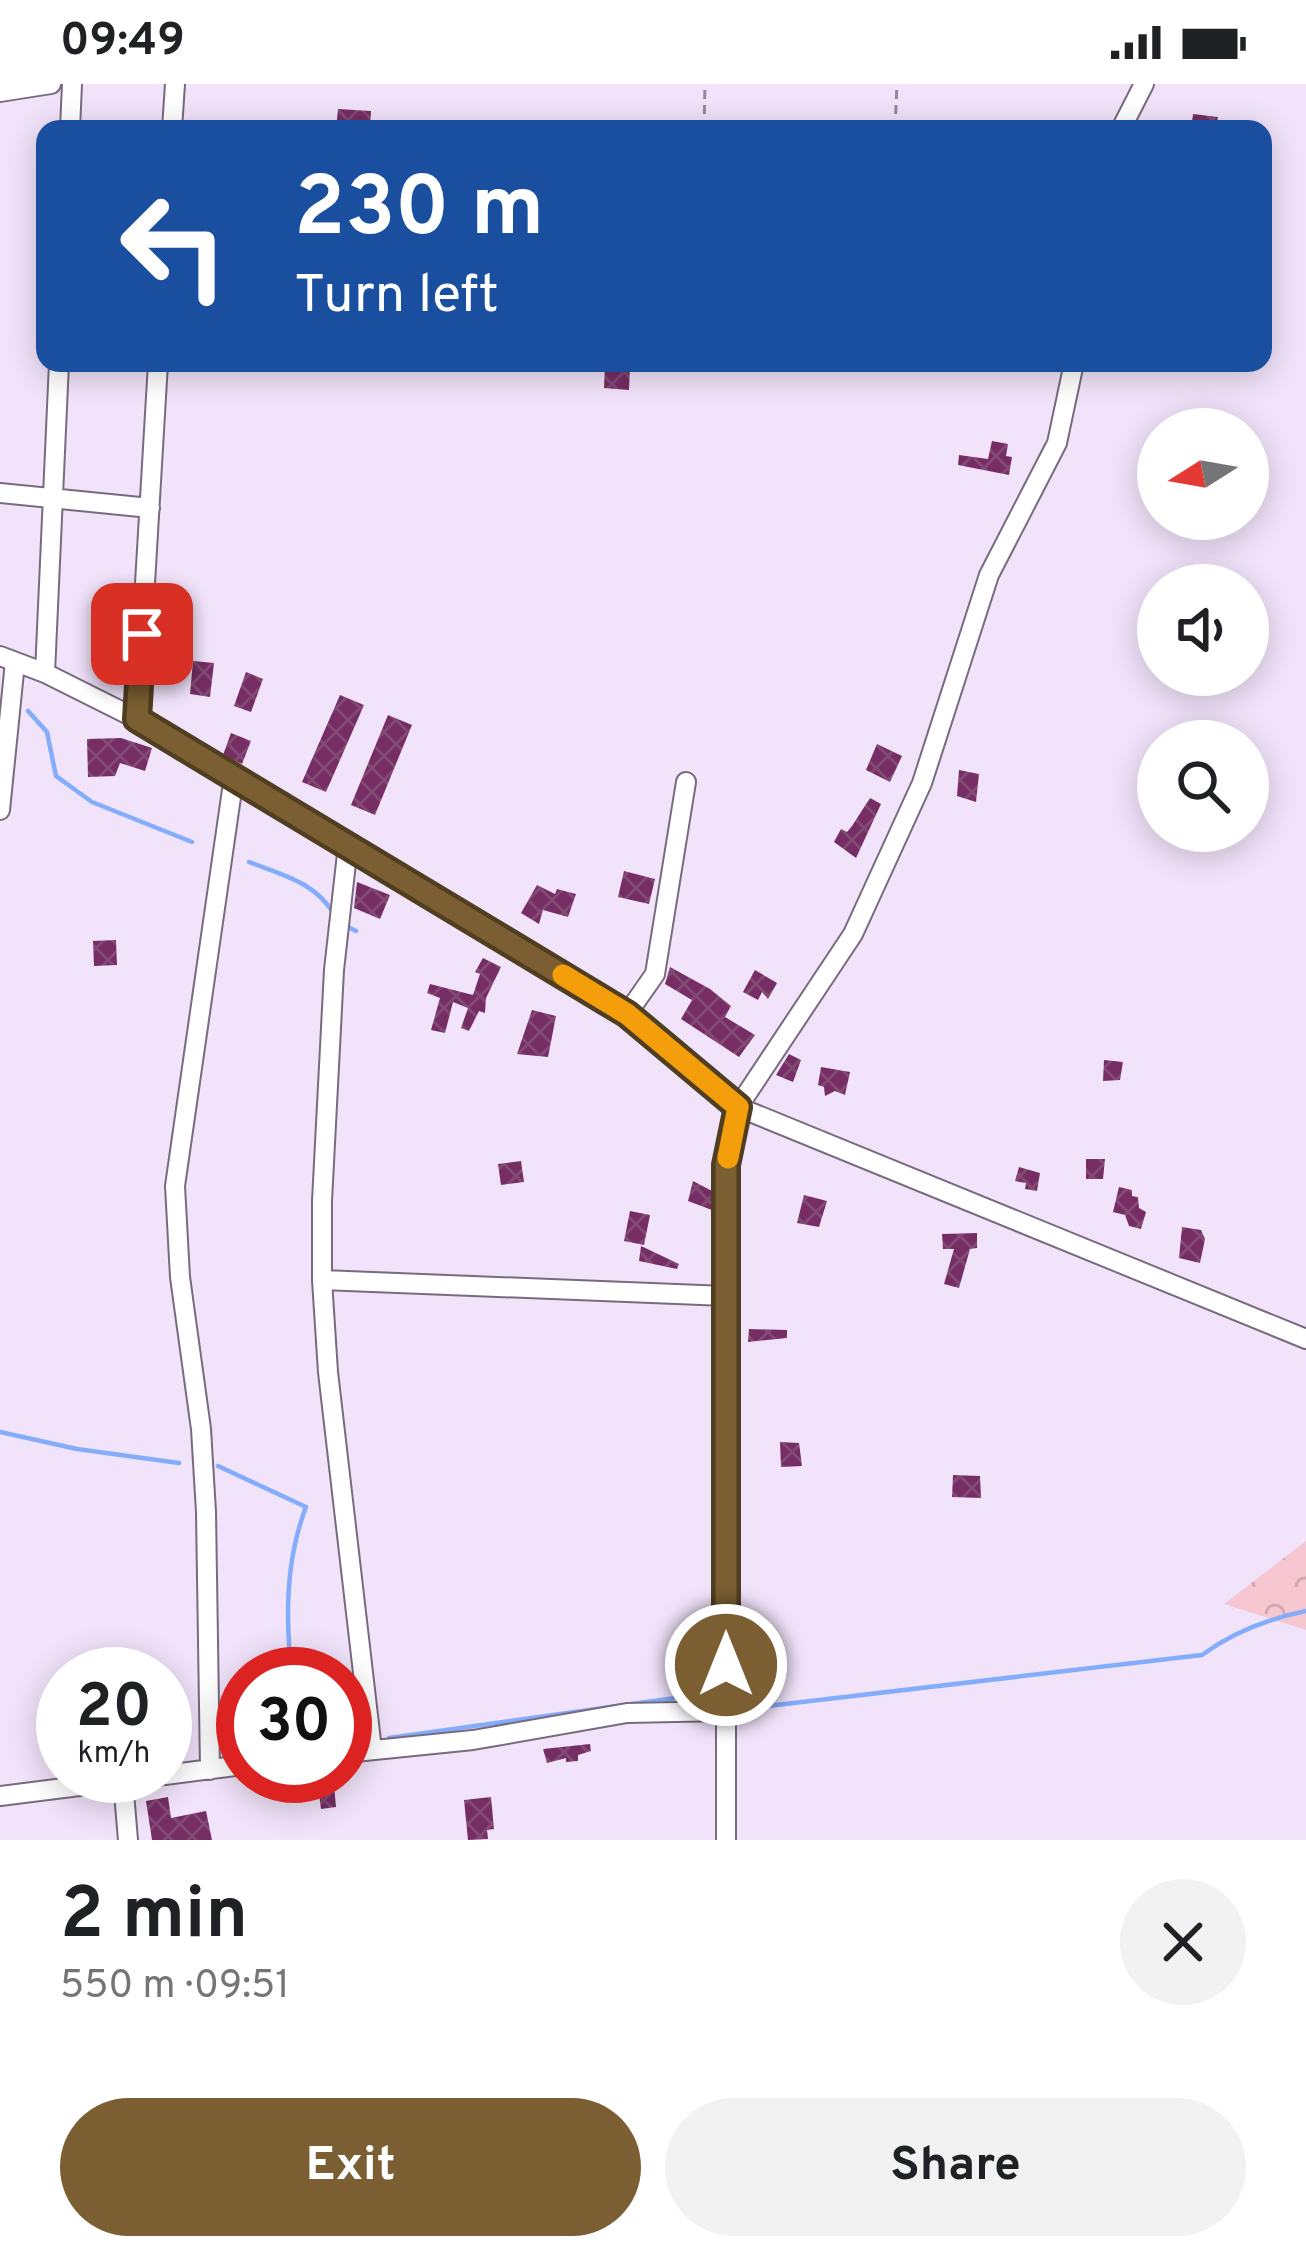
<!DOCTYPE html>
<html lang="en">
<head>
<meta charset="utf-8">
<style>
  :root { --surface:#fff; --page:#f2f2f2; --text:#202124; --muted:#757577; --accent:#7b5f32 }
  body { margin:0; font-family:Overpass,sans-serif; background:var(--page); color:var(--text); height:100vh; display:flex; flex-direction:column; font-size:45px; white-space:nowrap }
  * { box-sizing:border-box; margin:0 }
  p { font-size:39px; color:var(--muted) }
  .icon { flex:none; width:66px; height:66px; fill:none; stroke:currentColor; stroke-width:2; stroke-linecap:round; stroke-linejoin:round }
  .map { position:relative; height:1756px; overflow:hidden }
  .details { display:flex; flex-direction:column; background:var(--surface); flex:1 }
  .details>* { flex:none }
  .banner { position:absolute; left:36px; top:36px; width:1236px; height:252px; border-radius:24px; box-shadow:0 6px 30px #0003; background:#1a4fa0; color:#fff; overflow:hidden }
  .needle { width:78px; rotate:259deg }
  .fabs { position:absolute; left:1137px; top:324px; display:grid; gap:24px }
  .fabs a { display:grid; place-items:center; width:132px; height:132px; border-radius:50%; background:var(--surface); box-shadow:0 6px 30px #0003; font-size:60px }
  .speed { position:absolute; left:36px; top:1563px; display:flex; gap:24px; font-size:60px; font-weight:700; text-align:center }
  .speed>* { display:grid; place-content:center; width:156px; height:156px; border-radius:50%; background:var(--surface); box-shadow:0 6px 30px #0003; line-height:1 }
  .speed small { font-size:30px; font-weight:400 }
  .speed .limit { border:18px solid #d22; background:#fff; color:#111 }
  .pin { position:absolute; display:grid; place-items:center; width:102px; height:102px; color:#fff; margin:-51px; border-radius:24px; box-shadow:0 6px 18px #0006 }
  .me { position:absolute; width:132px; margin:-66px; rotate:0deg; stroke-linejoin:round; filter:drop-shadow(0 0 9px #0008) }
  .turn { display:flex; align-items:center; gap:42px; height:252px; padding:0 60px; font-size:54px }
  .turn .icon { width:156px; height:156px; stroke-width:2.5 }
  .turn b { display:block; font-size:84px; line-height:102px }
  .round { display:grid; place-items:center; flex:none; width:126px; height:126px; border-radius:63px; background:var(--page) }
  .head { display:flex; align-items:center; justify-content:space-between; height:204px; padding:0 60px }
  h1 { font-size:72px; font-weight:700; line-height:90px }
  .cta { display:flex; gap:24px; margin-top:auto; padding:24px 60px }
  .cta a { flex:1; height:138px; border-radius:72px; background:var(--accent); color:#fff; font-size:48px; font-weight:700; line-height:138px; text-align:center }
  .cta a+a { background:var(--page); color:var(--text) }
  .status { display:flex; justify-content:space-between; align-items:center; height:84px; padding:0 60px; background:var(--surface); direction:ltr }
  .status svg { height:33px; fill:currentColor }
  .map>svg:first-child { display:block }
  .forest { fill:url(#forest-crowns) }
  .lines { fill:none; stroke-linecap:round; stroke-linejoin:round }
  .stream { stroke:#83acfa; stroke-width:4.5 }
  .building { fill:url(#building-cross-hatch) }
  .minor-casing { stroke:#786b7f; stroke-width:22 }
  .path { stroke:#938999; stroke-width:3; stroke-dasharray:9 6; stroke-linecap:butt }
  .minor { stroke:#fff; stroke-width:18 }
  .route-casing { stroke:#503e20; stroke-width:30 }
  .route { stroke:#7b5f32; stroke-width:21 }
  .slow { stroke:#f59e0b; stroke-width:21 }
</style>
</head>
<body>
<div class="status"><b>09:49</b><svg viewBox="0 0 49 12"><path d="M0 12V9h3v3zM5 12V6h3v6zM10 12V3h3v9zM15 12V0h3v12zM26 1h20v11H26zM47 4h2v5h-2z"/></svg></div>
<div class="map">
<svg width="1306" height="1756" viewBox="0 0 1306 1756">
  <defs>
    <pattern id="forest-crowns" width="20" height="18" patternUnits="userSpaceOnUse" patternTransform="scale(3)"><rect width="20" height="18" fill="#f6c6d1"/><path d="M2 6a3 3 0 1 1 6 0M12 15a3 3 0 1 1 6 0" fill="none" stroke="#d2a9b3"/></pattern>
    <pattern id="building-cross-hatch" width="8" height="8" patternUnits="userSpaceOnUse" patternTransform="scale(3)"><rect width="8" height="8" fill="#752d63"/><path d="M0 0l8 8M0 8l8-8" fill="none" stroke="#834975"/></pattern>
  </defs>
  <rect width="100%" height="100%" fill="#f1e3fa"/>
  <path class="forest" d="M1306 1457V1546L1224 1520Z"/>
  <g class="lines">
    <path class="stream" d="M28 627 47 648 56 692 92 718 192 758
      M249 778C282 791 315 798 334 830
      M344 841 356 847
      M0 1348 77 1365 179 1379
      M218 1382 306 1423C286 1475 285 1535 292 1590
      M732 1610 754 1621 768 1622 1202 1571C1233 1548 1267 1535 1306 1527
      M389 1654 711 1609
      M229 1674 243 1672"/>
  </g>
  <path class="building" d="M338 25 371 27 370 45H336Z
    M1193 30 1218 33 1216 45H1191Z
    M605 281 630 282 629 306 604 304Z
    M992 357 1008 360 1006 372 1012 373 1009 391 958 381 959 371 988 375Z
    M193 577 214 579 210 613 190 610Z
    M246 588 263 595 251 628 234 622Z
    M340 611 364 621 326 708 302 698Z
    M388 631 412 641 375 731 351 721Z
    M231 649 251 657 242 680 223 671Z
    M121 654 152 664 145 687 120 679 115 692 88 693 87 655Z
    M877 660 902 672 890 698 866 686Z
    M959 686 979 690 976 718 957 712Z
    M870 714 881 720 856 774 834 758 841 745 847 748 852 742Z
    M624 787 655 795 649 820 618 813Z
    M357 798 390 811 380 835 354 824Z
    M537 801 555 810 557 805 576 810 568 833 543 826 539 840 521 829Z
    M116 856 117 881 94 882 93 857Z
    M483 874 501 883 486 914 485 929 479 927 469 947 461 944 468 924 453 918 445 949 431 946 440 914 427 909 430 900 473 911 480 890 475 888Z
    M670 883 710 905 731 922 725 933 755 951 739 973 681 935 692 916 665 900Z
    M755 886 777 899 768 915 762 908 758 916 743 908Z
    M532 926 556 932 548 973 517 970Z
    M789 970 801 976 793 998 776 991Z
    M1104 976 1123 978 1120 996 1103 997Z
    M821 983 850 988 845 1011 835 1007 825 1012 824 1003 818 1001Z
    M1086 1075H1105L1103 1095H1086Z
    M521 1077 524 1098 501 1101 498 1080Z
    M1019 1083 1040 1089 1037 1107 1025 1105 1026 1099 1015 1097Z
    M693 1097 712 1107V1126L688 1117Z
    M1119 1103 1132 1106V1112L1138 1113 1139 1124 1146 1128 1141 1145 1129 1142 1125 1131 1113 1128Z
    M804 1111 827 1117 819 1143 797 1139Z
    M630 1127 650 1131 644 1161 624 1157Z
    M1182 1143 1201 1146 1205 1155 1200 1179 1179 1174Z
    M977 1149V1164L970 1165 959 1204 944 1200 954 1165H943L942 1150Z
    M641 1162 679 1180 677 1185 639 1177Z
    M749 1245 787 1246V1254L748 1258Z
    M780 1358 799 1359 802 1382 781 1383Z
    M953 1391 980 1392 981 1414 952 1413Z
    M590 1660 591 1667 578 1671V1677L566 1678V1674L547 1679 543 1665Z
    M334 1701 336 1723 321 1725 318 1703Z
    M168 1713 171 1734 206 1727 212 1756H152L146 1717Z
    M491 1713 494 1745 487 1746 488 1755 468 1756 464 1716Z"/>
  <g class="lines">
    <defs>
      <path id="minor" d="M0 8 51 0
        M70 45 72 0
        M172 45 175 0
        M1121 45 1144 0
        M0 409 150 424
        M0 572 45 589 137 635 627 930 738 1023 1306 1255
        M45 589 59 279
        M137 635 158 279
        M0 726 15 578
        M348 761 334 886 322 1117V1196L328 1288 372 1666
        M627 930 655 890 686 698
        M322 1196 726 1212
        M345 1669 473 1656 627 1629 726 1627
        M210 1686 206 1428 201 1345 180 1193 175 1102 234 692
        M165 1691 243 1681
        M123 1697 128 1756
        M0 1712 159 1692
        M726 1756V1081L738 1023 853 850 922 699 989 491 1057 359 1074 279"/>
    </defs>
    <use href="#minor" class="minor-casing"/>
    <path class="path" d="M704 45 705 0
      M895 45 897 0"/>
    <use href="#minor" class="minor"/>
  </g>
  <g class="lines">
    <defs>
      <path id="route" d="M142 550 137 635 627 930 738 1023 726 1081V1581"/>
    </defs>
    <use href="#route" class="route-casing"/>
    <use href="#route" class="route"/>
    <path class="slow" d="M563 891 627 930 738 1023 728 1074"/>
  </g>
</svg>
<div class="fabs">
<a><svg class="needle" viewBox="-14 -14 28 28"><path d="M0-13l5 13h-10z" fill="#e53935"/><path d="M0 13l5-13h-10z" fill="#757577"/></svg></a>
<a><svg class="icon" aria-label="sound" viewBox="0 0 24 24"><path d="M4 9h4l5-4v14l-5-4H4zM17 9q2 3 0 6"/></svg></a>
<a><svg class="icon" aria-label="search" viewBox="0 0 24 24"><circle cx="10" cy="10" r="6"/><path d="M15 15l6 6"/></svg></a>
</div>
<div class="speed"><div>20<small>km/h</small></div><div class="limit">30</div></div>
<div class="pin" style="left:142px;top:550px;background:#d93025"><svg class="icon" aria-label="arrive" viewBox="0 0 24 24"><path d="M6 21V4h12l-3 4 3 4H6"/></svg></div>
<svg class="me" style="left:726px;top:1581px" viewBox="-20 -20 40 40"><circle r="17" fill="#7b5f32" stroke="#fff" stroke-width="3"/><path d="M0-11L8 9 0 5-8 9z" fill="#fff"/></svg>
<div class="banner">
<div class="turn"><svg class="icon" aria-label="left" viewBox="0 0 24 24"><path d="M17 20v-9H6M10 6l-5 5 5 5"/></svg><div><b>230 m</b>Turn left</div></div>
</div>
</div>
<section class="details">
<div class="head"><div><h1>2 min</h1><p>550 m · 09:51</p></div><a class="round"><svg class="icon" aria-label="close" viewBox="0 0 24 24"><path d="M6 6l12 12M18 6L6 18"/></svg></a></div>
<div class="cta"><a>Exit</a><a>Share</a></div>
</section>
</body>
</html>
